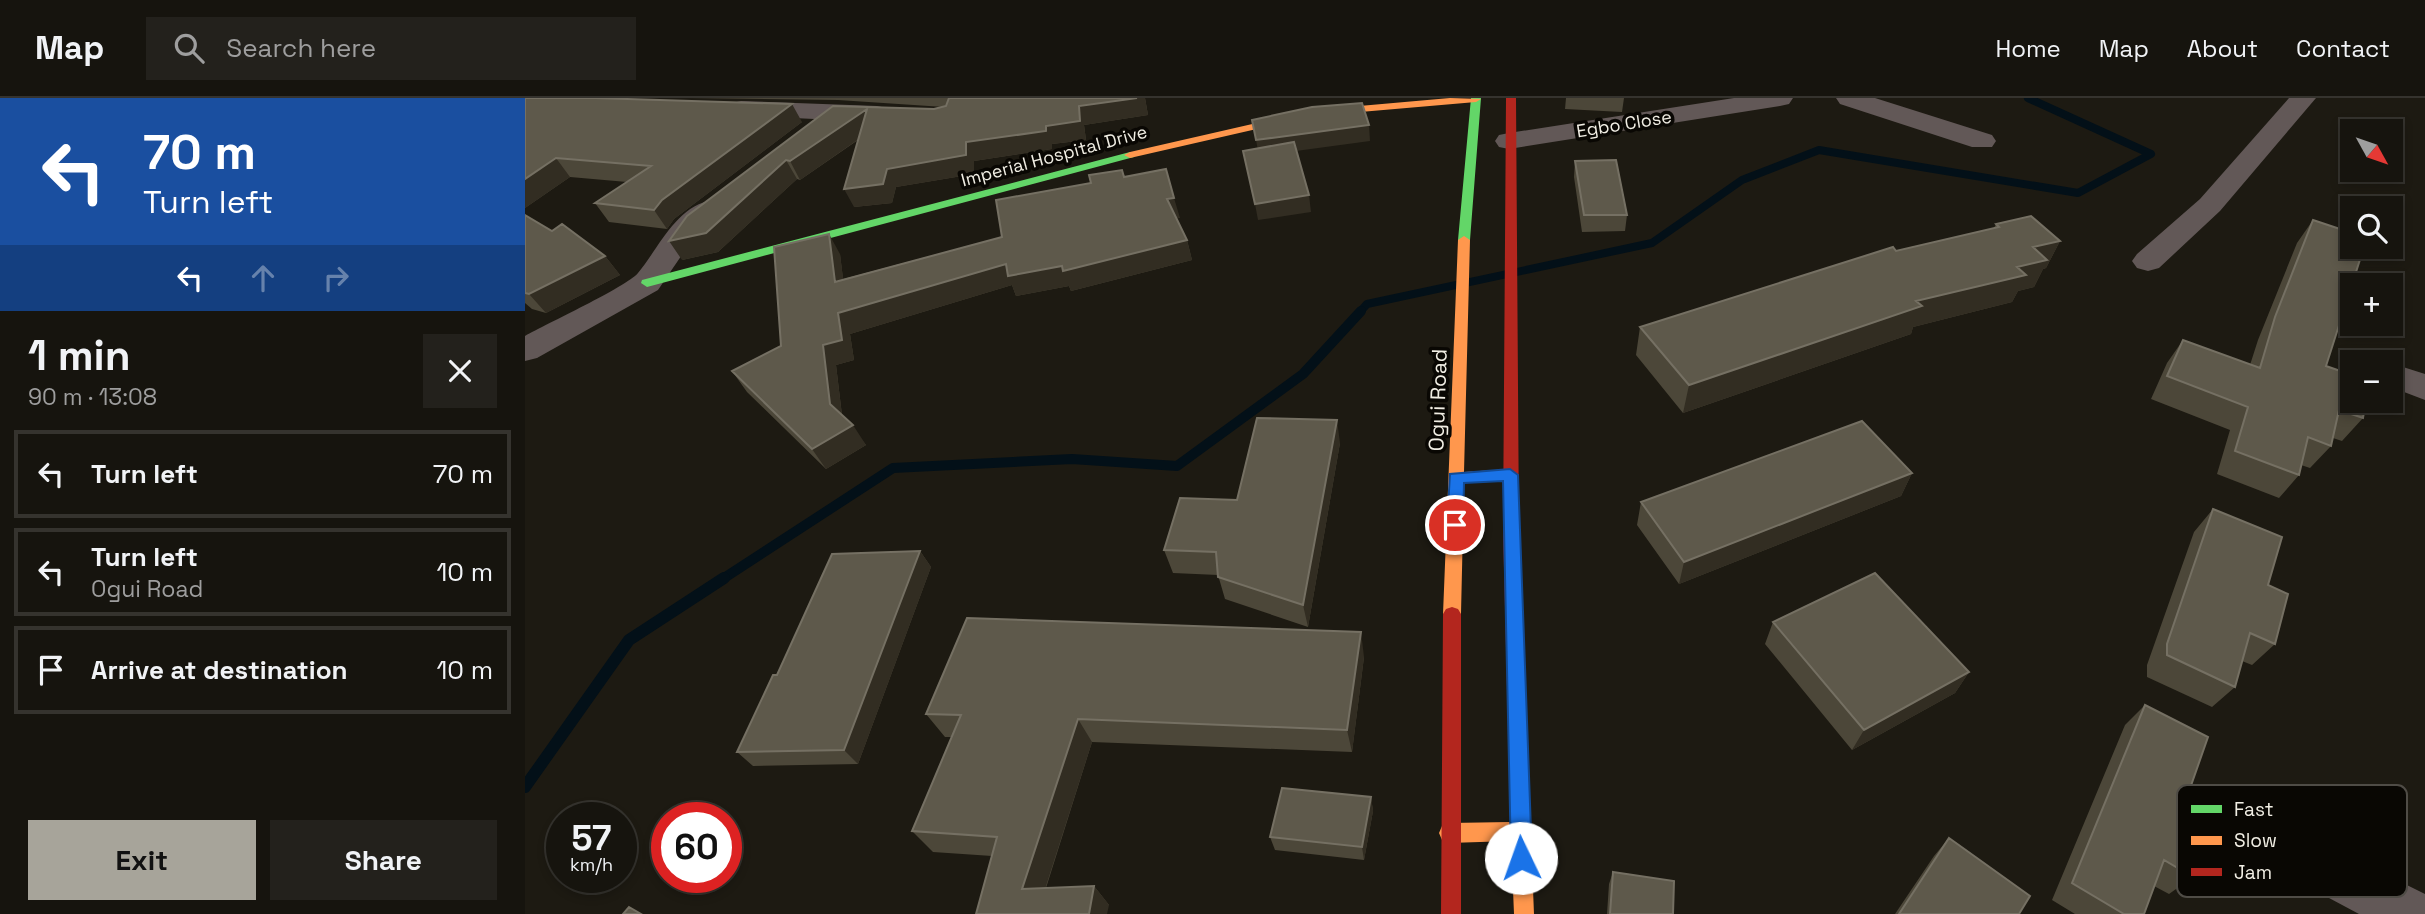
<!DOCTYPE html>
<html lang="en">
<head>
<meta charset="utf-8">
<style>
  :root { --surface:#16140e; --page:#23211c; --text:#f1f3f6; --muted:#9e9e9e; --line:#35332e; --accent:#a7a49a }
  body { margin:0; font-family:"Space Grotesk",sans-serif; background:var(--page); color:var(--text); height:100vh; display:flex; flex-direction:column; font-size:26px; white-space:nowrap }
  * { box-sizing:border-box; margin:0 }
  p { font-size:23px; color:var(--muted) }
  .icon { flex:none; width:38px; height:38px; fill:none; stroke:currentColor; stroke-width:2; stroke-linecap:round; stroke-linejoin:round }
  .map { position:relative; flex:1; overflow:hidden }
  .details { display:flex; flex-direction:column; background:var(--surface); width:525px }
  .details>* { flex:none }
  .guide { background:#1a4fa0; color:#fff; overflow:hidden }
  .needle { width:46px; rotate:130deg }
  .fabs { position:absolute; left:1815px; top:21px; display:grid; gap:14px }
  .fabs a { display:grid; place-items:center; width:63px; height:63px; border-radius:0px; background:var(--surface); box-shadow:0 4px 10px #0003,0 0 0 2px var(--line); font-size:35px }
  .speed { position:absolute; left:21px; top:704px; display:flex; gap:14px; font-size:35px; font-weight:700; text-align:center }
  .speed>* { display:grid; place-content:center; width:91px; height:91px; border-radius:50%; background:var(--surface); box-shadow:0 4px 10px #0003,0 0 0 2px var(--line); line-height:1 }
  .speed small { font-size:18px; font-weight:400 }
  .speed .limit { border:10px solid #d22; background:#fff; color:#111 }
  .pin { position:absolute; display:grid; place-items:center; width:60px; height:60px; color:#fff; margin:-30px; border:4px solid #fff; border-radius:50%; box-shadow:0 2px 7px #0007 }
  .me { position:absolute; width:77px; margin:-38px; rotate:357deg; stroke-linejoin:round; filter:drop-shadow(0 0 5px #0008) }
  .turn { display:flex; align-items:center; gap:24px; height:147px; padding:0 28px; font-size:32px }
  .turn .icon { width:91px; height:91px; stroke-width:2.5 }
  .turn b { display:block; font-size:49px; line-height:60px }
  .lanes { display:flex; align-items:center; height:66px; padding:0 28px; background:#0003; justify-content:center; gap:35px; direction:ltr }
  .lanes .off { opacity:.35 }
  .round { display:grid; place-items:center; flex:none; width:74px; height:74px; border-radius:0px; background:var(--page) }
  .summary { display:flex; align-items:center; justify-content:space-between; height:119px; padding:0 28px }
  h1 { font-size:42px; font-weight:700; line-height:52px }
  .cta { display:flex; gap:14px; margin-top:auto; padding:14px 28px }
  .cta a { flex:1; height:80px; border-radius:0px; background:var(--accent); color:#111; font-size:28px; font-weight:700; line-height:80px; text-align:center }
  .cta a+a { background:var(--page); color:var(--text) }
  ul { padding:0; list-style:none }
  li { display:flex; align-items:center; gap:21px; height:88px; margin:0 14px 10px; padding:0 14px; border:4px solid var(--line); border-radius:0px }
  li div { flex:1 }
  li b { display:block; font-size:26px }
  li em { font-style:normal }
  header { display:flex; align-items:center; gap:42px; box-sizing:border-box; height:98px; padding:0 35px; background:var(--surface); border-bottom:2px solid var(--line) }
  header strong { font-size:33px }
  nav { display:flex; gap:38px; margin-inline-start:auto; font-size:24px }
  .search { width:490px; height:63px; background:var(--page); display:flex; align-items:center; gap:18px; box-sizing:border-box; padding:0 24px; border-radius:0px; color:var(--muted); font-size:26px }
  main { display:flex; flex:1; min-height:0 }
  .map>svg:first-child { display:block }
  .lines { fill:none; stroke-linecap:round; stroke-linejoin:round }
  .stream-far2 { stroke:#031018; stroke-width:8 }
  .stream-far1 { stroke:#031018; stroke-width:10 }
  .stream { stroke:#031018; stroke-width:12 }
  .street { fill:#625857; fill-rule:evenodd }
  .fast { fill:#63d668; fill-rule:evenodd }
  .slow { fill:#ff974d; fill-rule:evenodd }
  .jam { fill:#b3261e; fill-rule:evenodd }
  .wall { fill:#4c4739 }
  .shaded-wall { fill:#322d22 }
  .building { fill:#5e594b; stroke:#757063; stroke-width:2 }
  .route { fill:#1a73e8; stroke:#114b97; stroke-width:2 }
  .labels { text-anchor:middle; stroke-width:7; stroke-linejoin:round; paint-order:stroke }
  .far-street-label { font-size:18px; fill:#f1eee4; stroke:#090703 }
  .street-label { font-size:21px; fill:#f1eee4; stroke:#090703 }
  .key { fill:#090703; stroke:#4f4c46; stroke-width:2 }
  .key-label { font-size:19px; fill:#f1eee4 }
</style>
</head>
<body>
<header>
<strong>Map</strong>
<div class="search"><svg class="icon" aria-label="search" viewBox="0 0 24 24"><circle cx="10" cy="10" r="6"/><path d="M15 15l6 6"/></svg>Search here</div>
<nav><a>Home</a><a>Map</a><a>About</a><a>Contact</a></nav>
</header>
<main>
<section class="details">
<div class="guide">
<div class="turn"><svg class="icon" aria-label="left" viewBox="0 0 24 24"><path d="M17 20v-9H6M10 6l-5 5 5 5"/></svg><div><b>70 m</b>Turn left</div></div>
<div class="lanes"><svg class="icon" aria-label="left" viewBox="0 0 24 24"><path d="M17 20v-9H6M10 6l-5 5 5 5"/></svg><svg class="icon off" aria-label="ahead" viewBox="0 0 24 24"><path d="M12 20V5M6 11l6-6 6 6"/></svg><svg class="icon off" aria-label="right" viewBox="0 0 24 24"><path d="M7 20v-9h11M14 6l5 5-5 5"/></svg></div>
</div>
<div class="summary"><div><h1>1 min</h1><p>90 m · 13:08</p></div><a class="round"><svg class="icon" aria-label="close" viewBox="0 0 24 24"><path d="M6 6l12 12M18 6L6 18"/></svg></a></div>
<ul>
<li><svg class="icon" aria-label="left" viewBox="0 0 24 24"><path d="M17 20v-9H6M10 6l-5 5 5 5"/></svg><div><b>Turn left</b></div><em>70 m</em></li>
<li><svg class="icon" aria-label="left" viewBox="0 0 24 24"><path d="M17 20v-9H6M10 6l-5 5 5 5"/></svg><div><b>Turn left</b><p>Ogui Road</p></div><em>10 m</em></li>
<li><svg class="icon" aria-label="arrive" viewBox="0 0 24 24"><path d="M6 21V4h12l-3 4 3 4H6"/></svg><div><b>Arrive at destination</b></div><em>10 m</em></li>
</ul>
<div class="cta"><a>Exit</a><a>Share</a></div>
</section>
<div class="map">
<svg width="1900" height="816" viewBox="0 0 1900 816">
  <rect width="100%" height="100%" fill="#1d1a12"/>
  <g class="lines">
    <path class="stream-far2" d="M834 215 842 206 1127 145 1217 82 1294 52 1553 95 1626 56 1503 0"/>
    <path class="stream-far1" d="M196 482 368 370 547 361 652 368 778 276 836 213"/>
    <path class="stream" d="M0 689 104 542 199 480"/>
    <path class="street" d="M1209 0H1268L1264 6 1255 8 984 51 974 49 970 43 974 37 984 35Z
      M1311 0H1350L1467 37 1471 43 1467 49H1447L1315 6Z
      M1764 0H1791L1695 113 1634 170 1623 173 1612 170 1607 163 1612 156 1675 101Z
      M216 3 352 8 361 10 365 16 361 22 352 24 207 17 203 11 207 5Z
      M183 103 193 106 198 112 165 145 133 192 12 260 0 263V238C21 226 101 189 113 175 133 151 150 111 183 103Z
      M1878 269 1900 276V302L1866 289V273Z
      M1767 730 1900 796V816H1834L1750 771 1742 754 1750 737Z"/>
    <path class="fast" d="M946 0H956L945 142 939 146 933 142Z
      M605 54 609 55V59L122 189 116 185 117 182Z"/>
    <path class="slow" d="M925 0 956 1 951 4 789 18 605 60 599 57 605 54 789 12Z
      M939 138 945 142 939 374 986 371 994 377 986 383 939 385 936 516 933 521 927 523 921 521 918 516 933 142Z
      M991 581 997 583 1000 589 1009 816H989L986 743 924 745 917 742 914 735 917 728 924 725 986 724 982 589 985 583Z"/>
    <path class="jam" d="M981 0H991L994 432 1000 589 997 595 991 597 985 595 982 589 978 432Z
      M927 509 933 511 936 516V816H916L918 516 921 511Z"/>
  </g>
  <path class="wall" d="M0 0 277 24 149 121 142 131 84 124 70 105 102 84 45 79 0 110Z
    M164 0H620L623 17 559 27 561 42 527 46V51L449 63V76L371 89 367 105 329 109 333 42 275 82 272 81 193 154 157 162 308 8 409 11 419 9 313 2Z
    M1041 0H1099L1097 14 1040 11Z
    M1050 63 1102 117 1100 133 1057 134 1049 79Z
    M599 79 655 120H651L662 142 667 162 546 193 544 188 491 198 487 187 325 236 329 262 311 267 317 317 341 347 301 371 222 294 207 273 256 248 315 156 318 181 477 139Z
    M0 117 27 133 80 158 95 177 21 215 7 211 0 205Z
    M1788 122 1801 268 1838 320 1817 343 1808 340 1806 348 1785 370 1776 367 1774 377 1754 400 1692 376 1705 332 1626 301 1642 265 1658 242 1725 267 1733 242 1772 145Z
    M1471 126 1535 143 1521 170 1518 171 1509 189 1493 193 1487 204 1388 229 1386 236 1158 315 1111 257 1115 229 1371 153 1469 130Z
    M815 345 783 529 700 501 693 477 648 475 639 452 712 402Z
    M1387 375 1376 398 1154 486 1112 427 1116 404Z
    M1688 411 1750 546 1727 567 1717 563 1710 589 1687 609 1622 579V567L1669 434Z
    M395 453 406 469 333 666 228 668 212 654 252 577Z
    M1248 524 1444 574 1430 595 1327 652 1240 546Z
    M839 559 827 654 567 644 521 790 569 788 584 807 451 816 467 758 408 754 387 733 427 639H420L401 616Z
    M1620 607 1662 699 1668 779 1644 796 1629 788 1619 816H1550L1527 802 1600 627Z
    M846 699 848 713 839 762 750 752 745 739Z
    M1424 740 1494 816H1370L1409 758Z
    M1088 774 1148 816H1082L1084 786Z"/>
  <path class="shaded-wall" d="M612 0H620L623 17 559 27 561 42 527 46V51L449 63V76L371 89 367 105 329 109 319 91 362 71 441 44 521 28 554 8Z
    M267 6 277 24 149 121 142 131 129 112 137 102Z
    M342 11 351 29 275 82 265 63Z
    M844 27 845 43 734 58 731 42Z
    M31 60 45 79 0 110V81Z
    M261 62 272 81 193 154 157 162 144 143Z
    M784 97 786 114 733 122 730 106Z
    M649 100 655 120 647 121 642 101Z
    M304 136 315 156 321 204 310 184Z
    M662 142 667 162 546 193 544 188 491 198 487 187 325 236 329 262 311 267 318 326 305 306 298 247 313 215 481 166Z
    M1535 143 1521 170 1518 171 1509 189 1493 193 1487 204 1388 229 1386 236 1158 315 1164 287 1391 203 1492 169 1508 149Z
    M80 158 95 177 21 215 4 196Z
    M812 322 815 345 783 529 778 507Z
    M328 327 341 347 301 371 287 351Z
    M1387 375 1376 398 1154 486 1159 464Z
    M395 453 406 469 333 666 319 652Z
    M836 534 839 559 827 654 822 632Z
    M1444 574 1430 595 1327 652 1339 632Z
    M553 621 567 644 514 810 497 791Z
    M846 699 848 713 839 762 837 749Z
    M569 788 584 807 582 816H564Z"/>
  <path class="building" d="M0 0H70L267 6 137 102 129 112 70 105 126 68 31 60 0 81Z
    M424 0H612L554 8 555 23 521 28V33L441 44V57L362 71 358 86 319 91 342 11 265 63 261 62 181 135 144 143 162 118 308 8 409 11 421 8Z
    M837 5 844 27 731 42 727 22 787 9Z
    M769 44 784 97 730 106 718 53Z
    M1091 62 1102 117H1059L1050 63Z
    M641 71 649 100 642 101 662 142 538 173 537 168 483 178 481 166 313 215 317 242 298 247 305 306 328 327 287 351 207 273 256 248 249 149 304 136 310 184 477 139 471 102 566 85 564 77 597 72 599 79Z
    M0 117 27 133 37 126 80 158 4 196 0 195Z
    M1506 118 1535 143 1508 149 1522 162 1492 169 1501 177 1391 203 1397 208 1164 287 1115 229 1368 149 1371 153 1474 129 1471 126Z
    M1788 122 1827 135V149H1839L1801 268 1827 277V303H1841L1838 320 1814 312 1806 348 1783 339 1774 377 1710 353 1723 309 1642 278 1658 242 1735 270 1750 219Z
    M732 320 812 322 778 507 693 479 691 454 639 452 655 400 712 402Z
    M1337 323 1387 375 1159 464 1116 404Z
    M1688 411 1757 439 1743 487 1763 496 1750 546 1725 535 1710 589 1642 557V546Z
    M395 453 319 652 212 654 248 577H252L307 456Z
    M1350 475 1444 574 1339 632 1248 524Z
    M442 520 836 534 822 632 553 621 497 791 569 788 564 816H451L472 739 387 733 436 617 401 616Z
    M1620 607 1683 639 1662 699 1689 714 1668 779 1639 762 1619 816H1599L1547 785Z
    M757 690 846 699 837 749 745 739Z
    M1424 740 1505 798 1494 816H1374Z
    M1088 774 1149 783 1148 816H1085Z
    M104 809 116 816H98Z"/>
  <path class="route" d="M985 371 993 377 1007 760 1004 767 996 770 989 767 986 760 978 383 939 385 938 427 930 433 922 427 925 376Z"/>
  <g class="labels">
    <g class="far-street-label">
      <text transform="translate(1099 26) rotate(-9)" y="6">Egbo Close</text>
      <text transform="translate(529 58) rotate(-15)" y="6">Imperial Hospital Drive</text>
    </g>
    <g class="street-label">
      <text transform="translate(913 302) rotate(-88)" y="7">Ogui Road</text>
    </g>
  </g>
  <rect x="1652" y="687" width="230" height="112" rx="10" class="key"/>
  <rect x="1666" y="707" width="31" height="8" fill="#63d668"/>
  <rect x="1666" y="738" width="31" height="9" fill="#ff974d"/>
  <rect x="1666" y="770" width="31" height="8" fill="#b3261e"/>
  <g class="key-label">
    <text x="1709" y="718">Fast</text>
    <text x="1709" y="749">Slow</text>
    <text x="1709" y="781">Jam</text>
  </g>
</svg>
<div class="fabs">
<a><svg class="needle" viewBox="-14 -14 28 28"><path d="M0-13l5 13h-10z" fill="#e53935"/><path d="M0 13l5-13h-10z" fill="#9e9e9e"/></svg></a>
<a><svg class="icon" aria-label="search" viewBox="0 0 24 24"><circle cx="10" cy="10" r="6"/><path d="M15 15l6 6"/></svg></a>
<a>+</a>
<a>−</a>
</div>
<div class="speed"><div>57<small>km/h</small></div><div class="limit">60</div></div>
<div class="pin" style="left:930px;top:427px;background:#d93025"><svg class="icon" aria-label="arrive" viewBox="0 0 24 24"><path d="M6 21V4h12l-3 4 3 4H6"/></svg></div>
<svg class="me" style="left:996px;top:760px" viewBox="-20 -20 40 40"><circle r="19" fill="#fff"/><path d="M0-13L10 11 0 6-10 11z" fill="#1a73e8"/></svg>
</div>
</main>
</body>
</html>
